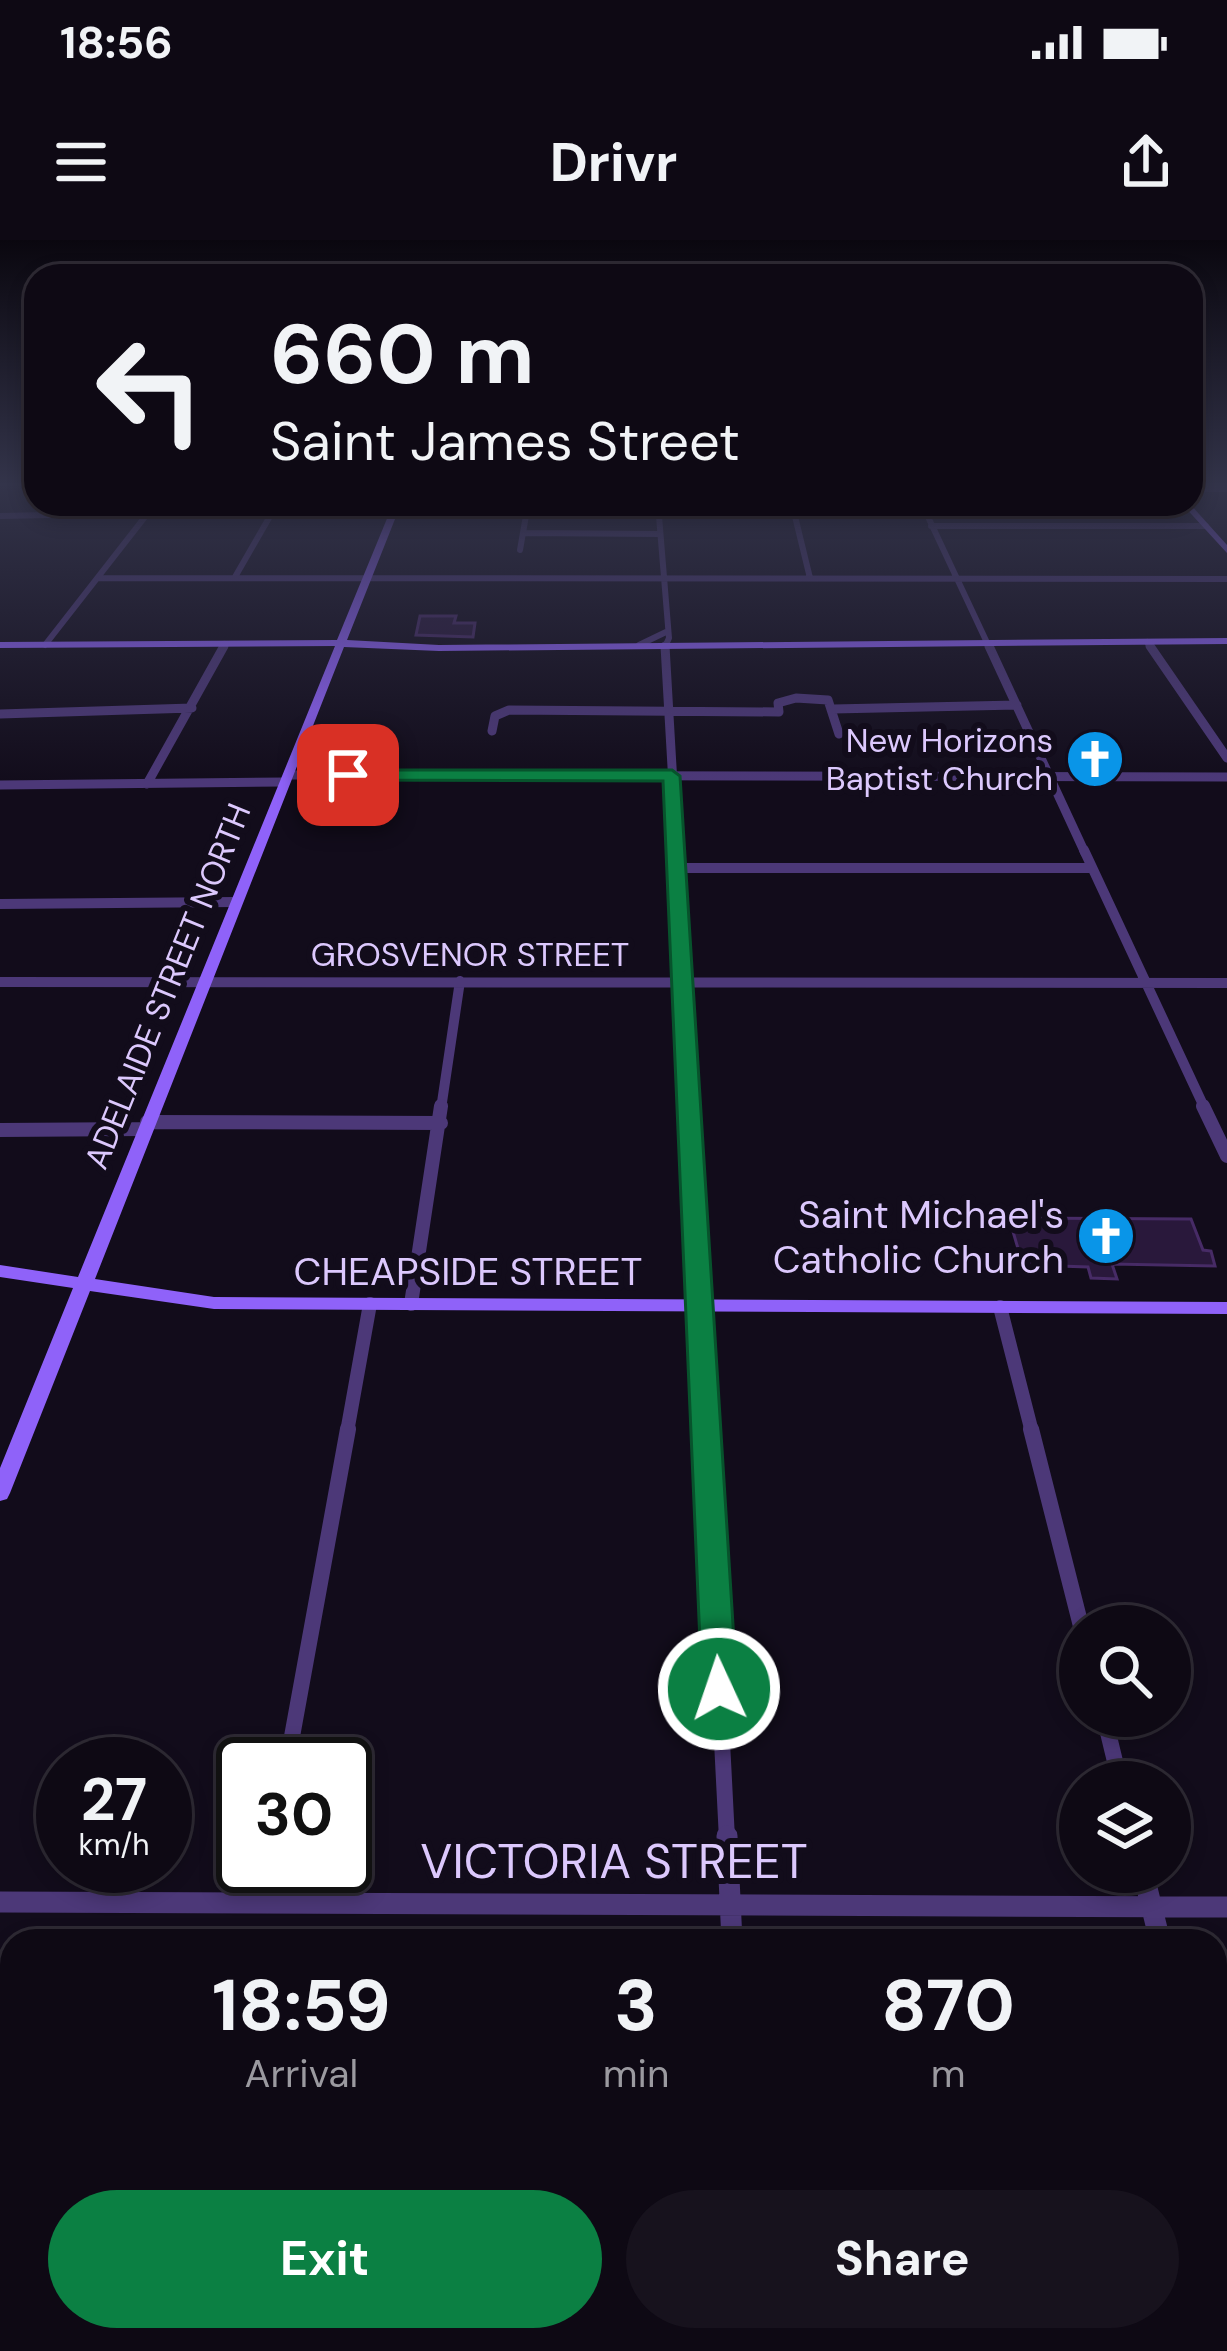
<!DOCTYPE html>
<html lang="en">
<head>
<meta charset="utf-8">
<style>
  :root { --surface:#0e0914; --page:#17121d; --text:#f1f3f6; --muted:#9b9aa0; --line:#2e2a34; --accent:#0b8043 }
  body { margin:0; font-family:"DM Sans",sans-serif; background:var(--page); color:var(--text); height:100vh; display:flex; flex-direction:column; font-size:45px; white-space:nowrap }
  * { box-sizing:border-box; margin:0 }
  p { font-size:39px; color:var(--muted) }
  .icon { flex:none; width:66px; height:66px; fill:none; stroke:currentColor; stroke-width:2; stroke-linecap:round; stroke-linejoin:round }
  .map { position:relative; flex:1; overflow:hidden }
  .side { position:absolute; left:0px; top:1689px; width:1227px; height:423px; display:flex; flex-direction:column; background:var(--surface); border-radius:36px 36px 0 0; box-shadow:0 6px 18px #0003,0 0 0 3px var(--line) }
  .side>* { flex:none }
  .guide { position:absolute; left:24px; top:24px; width:1179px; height:252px; border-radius:36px; box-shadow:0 6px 18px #0003,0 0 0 3px var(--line); background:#0e0914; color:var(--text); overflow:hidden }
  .buttons { position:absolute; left:1059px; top:1365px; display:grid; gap:24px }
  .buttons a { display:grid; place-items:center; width:132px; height:132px; border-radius:50%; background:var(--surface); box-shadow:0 6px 18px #0003,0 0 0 3px var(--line); font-size:60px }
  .speed { position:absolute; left:36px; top:1497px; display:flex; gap:24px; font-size:60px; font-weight:700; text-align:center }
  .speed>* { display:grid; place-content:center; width:156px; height:156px; border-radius:50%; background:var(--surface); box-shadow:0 6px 18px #0003,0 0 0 3px var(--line); line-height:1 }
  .speed small { font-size:30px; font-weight:400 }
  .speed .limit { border:6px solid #111; border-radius:18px; background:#fff; color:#111 }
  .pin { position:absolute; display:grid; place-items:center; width:102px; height:102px; color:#fff; margin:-51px; border-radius:24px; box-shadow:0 6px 18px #0006 }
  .me { position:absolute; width:132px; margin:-66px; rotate:357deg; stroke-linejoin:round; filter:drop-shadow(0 0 9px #0008) }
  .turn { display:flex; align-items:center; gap:42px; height:252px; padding:0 48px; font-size:54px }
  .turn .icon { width:156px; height:156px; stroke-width:2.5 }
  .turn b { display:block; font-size:84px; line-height:102px }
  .eta { display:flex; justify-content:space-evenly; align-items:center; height:204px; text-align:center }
  .eta b { font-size:72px; font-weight:700; line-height:84px }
  .primary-button { display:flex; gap:24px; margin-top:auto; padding:24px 48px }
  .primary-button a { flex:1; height:138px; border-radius:72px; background:var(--accent); color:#fff; font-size:48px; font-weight:700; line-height:138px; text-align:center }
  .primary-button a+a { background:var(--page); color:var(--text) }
  .status { display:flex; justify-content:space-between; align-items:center; height:84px; padding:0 60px; background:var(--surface); direction:ltr }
  .status svg { height:33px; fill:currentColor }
  header { display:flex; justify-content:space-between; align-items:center; height:156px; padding:0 48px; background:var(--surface); font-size:54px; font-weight:700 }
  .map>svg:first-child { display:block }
  .building { fill:#29183b; stroke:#472b66; stroke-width:3 }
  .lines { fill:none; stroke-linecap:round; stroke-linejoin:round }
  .street-far5 { stroke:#4c3878; stroke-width:6 }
  .street-far4 { stroke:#4c3878; stroke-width:9 }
  .street-far3 { stroke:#4c3878; stroke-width:10 }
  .street-far2 { stroke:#4c3878; stroke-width:14 }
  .street-far1 { stroke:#4c3878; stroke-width:16 }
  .street { stroke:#4c3878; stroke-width:21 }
  .secondary { fill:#8f62f9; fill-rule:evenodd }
  .route { fill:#0b8043; stroke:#07532c; stroke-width:3 }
  .labels { text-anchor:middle; stroke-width:12; stroke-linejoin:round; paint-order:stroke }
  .far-poi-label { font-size:33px; fill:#dcc8fd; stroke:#120c1b; text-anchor:end }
  .far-street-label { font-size:33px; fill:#dcc8fd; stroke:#120c1b }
  .poi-label { font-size:39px; fill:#dcc8fd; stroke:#120c1b; text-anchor:end }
  .street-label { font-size:39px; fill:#dcc8fd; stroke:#120c1b }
  .near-street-label { font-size:48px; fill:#dcc8fd; stroke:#120c1b }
</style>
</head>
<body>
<div class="status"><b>18:56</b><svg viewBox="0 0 49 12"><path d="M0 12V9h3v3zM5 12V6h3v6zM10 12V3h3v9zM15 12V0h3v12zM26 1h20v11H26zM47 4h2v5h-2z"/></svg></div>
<header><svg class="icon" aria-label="menu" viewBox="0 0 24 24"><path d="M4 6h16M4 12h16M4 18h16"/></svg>Drivr<svg class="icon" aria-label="share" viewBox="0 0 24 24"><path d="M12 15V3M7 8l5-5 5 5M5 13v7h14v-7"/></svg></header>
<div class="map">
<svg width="1227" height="2111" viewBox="0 0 1227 2111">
  <rect width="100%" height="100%" fill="#120c1b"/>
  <path class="building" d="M420 376H456L454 383H475L473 397 416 395Z
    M1009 978 1191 979 1203 1010 1211 1011 1215 1026 1112 1024 1117 1039 1091 1038 1088 1027 1030 1025 1022 1022Z"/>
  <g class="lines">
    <path class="street-far5" d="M1191 249H1227
      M658 264 669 398 664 409
      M792 264 810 338
      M922 264 990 409
      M0 276 49 275 116 264
      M931 286H1206
      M523 293 660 294
      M520 310 528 264
      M235 337 277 264
      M98 338 1227 339
      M1147 402 1152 409
      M45 405 155 264
      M639 405 666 392
      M222 409 225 404"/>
    <path class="street-far4" d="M665 406 677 613
      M989 406 1085 613
      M1150 406 1227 518
      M833 469 1017 465
      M0 474 192 468
      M492 491 495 476 509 470 779 472 778 463 796 458 828 460 839 494
      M288 535 1227 537
      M147 544 224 406
      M0 545 284 542"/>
    <path class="street-far3" d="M676 610 690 869
      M1084 610 1205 869
      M677 628H1092
      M0 664 235 662
      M0 742 1227 743
      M441 869 460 741"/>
    <path class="street-far2" d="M689 866 706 1192
      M1203 866 1227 916
      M147 882 441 883
      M0 890 145 889
      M411 1064 441 866
      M1000 1067 1032 1192
      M347 1192 370 1064"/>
    <path class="street-far1" d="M706 1189 727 1599
      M1031 1189 1081 1386
      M1104 1476 1120 1542
      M287 1524 348 1189"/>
    <path class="street" d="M727 1596 732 1701
      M1143 1632 1160 1701
      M263 1660 269 1626
      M0 1662 1227 1667
      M1215 1908 1227 1954
      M758 2100 759 2111"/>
    <path class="secondary" d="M393 264H401L347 400 439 405 1227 398V404L439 411 344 407 95 1039 214 1057 1227 1062V1074L214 1069 90 1051 10 1253 7 1259 0 1261V1228L73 1048 0 1037V1025L78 1037 335 406 0 408V402L337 400Z
      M1182 264H1190L1227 305V313Z"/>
  </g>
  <linearGradient id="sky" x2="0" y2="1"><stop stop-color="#0a070f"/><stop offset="0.45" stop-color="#33344a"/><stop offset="1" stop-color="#33344a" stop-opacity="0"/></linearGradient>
  <rect width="1227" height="543" fill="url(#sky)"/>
  <path class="route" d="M672 530 680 536 737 1449 731 1460 719 1464 707 1460 702 1449 663 541 348 540 339 535 348 530Z"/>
  <defs>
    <symbol id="church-disc" viewBox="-11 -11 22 22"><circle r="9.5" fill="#0995e8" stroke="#120c1b"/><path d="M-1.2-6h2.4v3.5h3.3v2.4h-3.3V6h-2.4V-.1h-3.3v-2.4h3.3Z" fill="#fff"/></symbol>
  </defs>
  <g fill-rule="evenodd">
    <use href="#church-disc" x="1062" y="486" width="66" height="66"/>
    <use href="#church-disc" x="1073" y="963" width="66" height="66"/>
  </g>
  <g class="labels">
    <g class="far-poi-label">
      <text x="1053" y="512">New Horizons<tspan x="1053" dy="38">Baptist Church</tspan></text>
    </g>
    <g class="far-street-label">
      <text x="470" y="726">GROSVENOR STREET</text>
      <text transform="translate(167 746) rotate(-68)" y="12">ADELAIDE STREET NORTH</text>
    </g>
    <g class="poi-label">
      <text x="1064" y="988">Saint Michael's<tspan x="1064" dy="45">Catholic Church</tspan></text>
    </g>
    <g class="street-label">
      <text x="468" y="1045">CHEAPSIDE STREET</text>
    </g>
    <g class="near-street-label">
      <text x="614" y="1638">VICTORIA STREET</text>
    </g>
  </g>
</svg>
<div class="buttons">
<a><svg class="icon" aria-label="search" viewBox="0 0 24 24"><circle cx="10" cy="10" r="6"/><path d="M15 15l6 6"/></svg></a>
<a><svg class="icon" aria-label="layers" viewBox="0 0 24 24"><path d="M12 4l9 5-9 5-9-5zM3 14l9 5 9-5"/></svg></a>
</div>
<div class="speed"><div>27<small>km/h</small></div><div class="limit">30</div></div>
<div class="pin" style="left:348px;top:535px;background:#d93025"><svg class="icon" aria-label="arrive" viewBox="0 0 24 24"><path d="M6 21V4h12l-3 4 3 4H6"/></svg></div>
<svg class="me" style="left:719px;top:1449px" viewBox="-20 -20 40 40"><circle r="17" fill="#0b8043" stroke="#fff" stroke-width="3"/><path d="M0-11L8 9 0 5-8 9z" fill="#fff"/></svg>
<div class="guide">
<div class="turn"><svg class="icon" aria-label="left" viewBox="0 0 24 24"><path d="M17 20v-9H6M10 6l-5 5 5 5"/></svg><div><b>660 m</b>Saint James Street</div></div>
</div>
<section class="side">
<div class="eta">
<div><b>18:59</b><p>Arrival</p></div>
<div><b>3</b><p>min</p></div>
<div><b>870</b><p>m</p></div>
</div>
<div class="primary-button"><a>Exit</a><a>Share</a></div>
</section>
</div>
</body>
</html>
